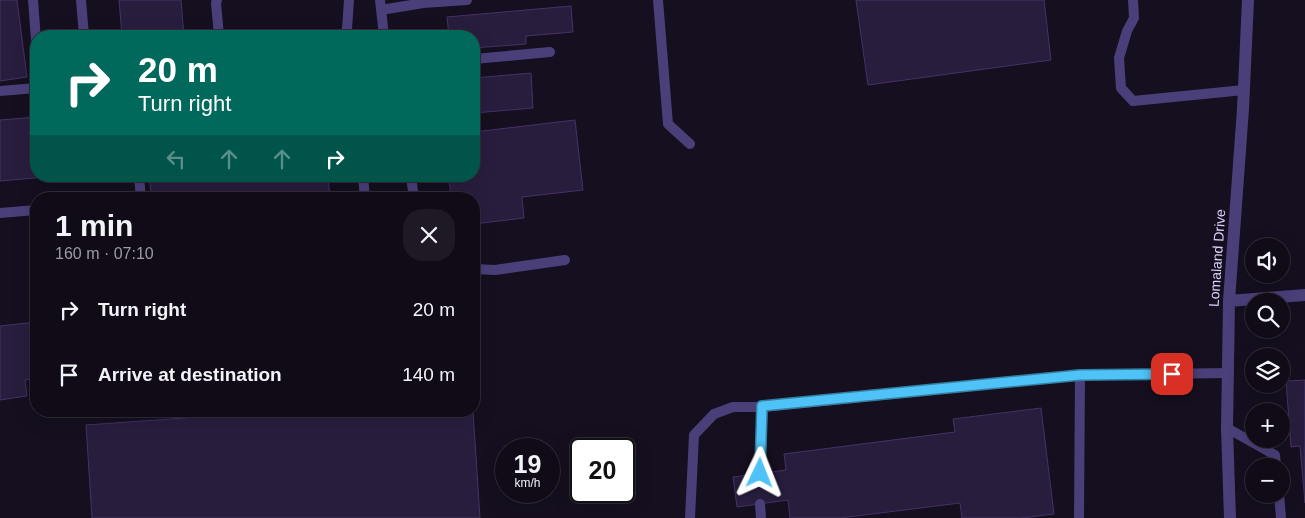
<!DOCTYPE html>
<html lang="en">
<head>
<meta charset="utf-8">
<style>
  :root { --surface:#100b17; --page:#1e1924; --text:#f1f3f6; --muted:#9c9ba1; --line:#302b36 }
  body { margin:0; font-family:Helvetica,sans-serif; background:var(--page); color:var(--text); height:100vh; display:flex; flex-direction:column; font-size:19px; white-space:nowrap }
  * { box-sizing:border-box; margin:0 }
  p { font-size:16px; color:var(--muted) }
  .icon { flex:none; width:28px; height:28px; fill:none; stroke:currentColor; stroke-width:2; stroke-linecap:round; stroke-linejoin:round }
  .map { position:relative; flex:1; overflow:hidden }
  .drawer { position:absolute; left:30px; top:192px; width:450px; height:225px; display:flex; flex-direction:column; background:var(--surface); border-radius:20px; box-shadow:0 5px 20px #0002,0 0 0 1px var(--line) }
  .drawer>* { flex:none }
  .hud { position:absolute; left:30px; top:30px; width:450px; height:152px; border-radius:20px; box-shadow:0 5px 20px #0002,0 0 0 1px var(--line); background:#00695c; color:#fff; overflow:hidden }
  .buttons { position:absolute; left:1245px; top:238px; display:grid; gap:10px }
  .buttons a { display:grid; place-items:center; width:45px; height:45px; border-radius:50%; background:var(--surface); box-shadow:0 5px 20px #0002,0 0 0 1px var(--line); font-size:25px }
  .speed { position:absolute; left:495px; top:438px; display:flex; gap:10px; font-size:25px; font-weight:700; text-align:center }
  .speed>* { display:grid; place-content:center; width:65px; height:65px; border-radius:50%; background:var(--surface); box-shadow:0 5px 20px #0002,0 0 0 1px var(--line); line-height:1 }
  .speed small { font-size:12px; font-weight:400 }
  .speed .limit { border:2px solid #111; border-radius:8px; background:#fff; color:#111 }
  .pin { position:absolute; display:grid; place-items:center; width:42px; height:42px; color:#fff; margin:-21px; border-radius:10px; box-shadow:0 2px 8px #0006 }
  .me { position:absolute; width:55px; margin:-28px; rotate:2deg; stroke-linejoin:round; filter:drop-shadow(0 0 4px #0008) }
  .turn { display:flex; align-items:center; gap:18px; height:105px; padding:0 25px; font-size:22px }
  .turn .icon { width:65px; height:65px; stroke-width:2.5 }
  .turn b { display:block; font-size:35px; line-height:42px }
  .lanes { display:flex; align-items:center; height:48px; padding:0 25px; background:#0003; justify-content:center; gap:25px; direction:ltr }
  .lanes .off { opacity:.35 }
  .round { display:grid; place-items:center; flex:none; width:52px; height:52px; border-radius:20px; background:var(--page) }
  .head { display:flex; align-items:center; justify-content:space-between; height:85px; padding:0 25px }
  h1 { font-size:30px; font-weight:800; line-height:38px }
  ul { padding:0; list-style:none }
  li { display:flex; align-items:center; gap:15px; height:65px; padding:0 25px }
  li div { flex:1 }
  li b { display:block; font-size:19px }
  li em { font-style:normal }
  .map>svg:first-child { display:block }
  .building { fill:#291d3e; stroke:#453268 }
  .lines { fill:none; stroke-linecap:round; stroke-linejoin:round }
  .service { stroke:#4b3f79; stroke-width:10 }
  .tertiary { stroke:#4b3f79; stroke-width:12 }
  .route-casing { stroke:#337fa1; stroke-width:12 }
  .route { stroke:#4fc3f7; stroke-width:9 }
  .labels { text-anchor:middle; stroke-width:5; stroke-linejoin:round; paint-order:stroke }
  .street-label { font-size:14px; fill:#ddd2fa; stroke:#150f1f }
</style>
</head>
<body>
<div class="map">
<svg width="1305" height="518" viewBox="0 0 1305 518">
  <rect width="100%" height="100%" fill="#150f1f"/>
  <path class="building" d="M0 0H17L27 77 0 81Z
    M119 0H181L184 36H122Z
    M856 0H1044L1051 60 868 85Z
    M571 6 573 32 526 36V44L474 48V36H449L447 17Z
    M531 73 533 108 474 113V78Z
    M36 117V176H56L0 181V120Z
    M575 120 583 190 522 197 524 218 474 224V199H451L449 176H474V132Z
    M149 176H328L330 199H152Z
    M36 322V378L25 380 27 396 0 400V326Z
    M1305 380V503L1300 446 1291 447 1286 381Z
    M1041 408 1054 514 1021 518H962L960 503 840 518H790L788 500 737 507 733 477 786 470 784 454 955 432 953 419Z
    M283 411H473L480 518H92L86 425Z"/>
  <g class="lines">
    <path class="service" d="M33 0 36 40
      M81 0 84 36
      M217 0 216 3 219 36
      M380 0 384 36
      M423 0V3L467 0
      M658 0 668 124 690 144
      M1133 0 1134 18 1127 31 1119 58 1121 88 1133 101 1244 90
      M381 10 423 3
      M343 36 347 29 349 0
      M474 59 550 52
      M0 91 36 88
      M139 176 141 199
      M363 176 365 199
      M411 176 414 199
      M0 213 36 210
      M474 269 495 270 565 260
      M1227 428 1275 455 1276 466
      M760 473 763 407
      M1279 494 1281 518
      M760 504 761 518
      M690 518 694 435 714 414 733 407H763L1080 375 1229 373
      M1079 518 1080 375"/>
    <path class="tertiary" d="M1229 301 1305 295
      M1230 518 1227 428 1229 301 1243 109 1248 0"/>
  </g>
  <g class="lines">
    <defs>
      <path id="route" d="M760 473 762 406 1080 375 1172 374"/>
    </defs>
    <use href="#route" class="route-casing"/>
    <use href="#route" class="route"/>
  </g>
  <g class="labels">
    <g class="street-label">
      <text transform="translate(1217 258) rotate(-86)" y="5">Lomaland Drive</text>
    </g>
  </g>
</svg>
<div class="buttons">
<a><svg class="icon" aria-label="sound" viewBox="0 0 24 24"><path d="M4 9h4l5-4v14l-5-4H4zM17 9q2 3 0 6"/></svg></a>
<a><svg class="icon" aria-label="search" viewBox="0 0 24 24"><circle cx="10" cy="10" r="6"/><path d="M15 15l6 6"/></svg></a>
<a><svg class="icon" aria-label="layers" viewBox="0 0 24 24"><path d="M12 4l9 5-9 5-9-5zM3 14l9 5 9-5"/></svg></a>
<a>+</a>
<a>−</a>
</div>
<div class="speed"><div>19<small>km/h</small></div><div class="limit">20</div></div>
<div class="pin" style="left:1172px;top:374px;background:#d93025"><svg class="icon" aria-label="arrive" viewBox="0 0 24 24"><path d="M6 21V4h12l-3 4 3 4H6"/></svg></div>
<svg class="me" style="left:760px;top:473px" viewBox="-20 -20 40 40"><path d="M0-17L14 15 0 8-14 15z" fill="#4fc3f7" stroke="#fff" stroke-width="4"/></svg>
<div class="hud">
<div class="turn"><svg class="icon" aria-label="right" viewBox="0 0 24 24"><path d="M7 20v-9h11M14 6l5 5-5 5"/></svg><div><b>20 m</b>Turn right</div></div>
<div class="lanes"><svg class="icon off" aria-label="left" viewBox="0 0 24 24"><path d="M17 20v-9H6M10 6l-5 5 5 5"/></svg><svg class="icon off" aria-label="ahead" viewBox="0 0 24 24"><path d="M12 20V5M6 11l6-6 6 6"/></svg><svg class="icon off" aria-label="ahead" viewBox="0 0 24 24"><path d="M12 20V5M6 11l6-6 6 6"/></svg><svg class="icon" aria-label="right" viewBox="0 0 24 24"><path d="M7 20v-9h11M14 6l5 5-5 5"/></svg></div>
</div>
<section class="drawer">
<div class="head"><div><h1>1 min</h1><p>160 m · 07:10</p></div><a class="round"><svg class="icon" aria-label="close" viewBox="0 0 24 24"><path d="M6 6l12 12M18 6L6 18"/></svg></a></div>
<ul>
<li><svg class="icon" aria-label="right" viewBox="0 0 24 24"><path d="M7 20v-9h11M14 6l5 5-5 5"/></svg><div><b>Turn right</b></div><em>20 m</em></li>
<li><svg class="icon" aria-label="arrive" viewBox="0 0 24 24"><path d="M6 21V4h12l-3 4 3 4H6"/></svg><div><b>Arrive at destination</b></div><em>140 m</em></li>
</ul>
</section>
</div>
</body>
</html>
